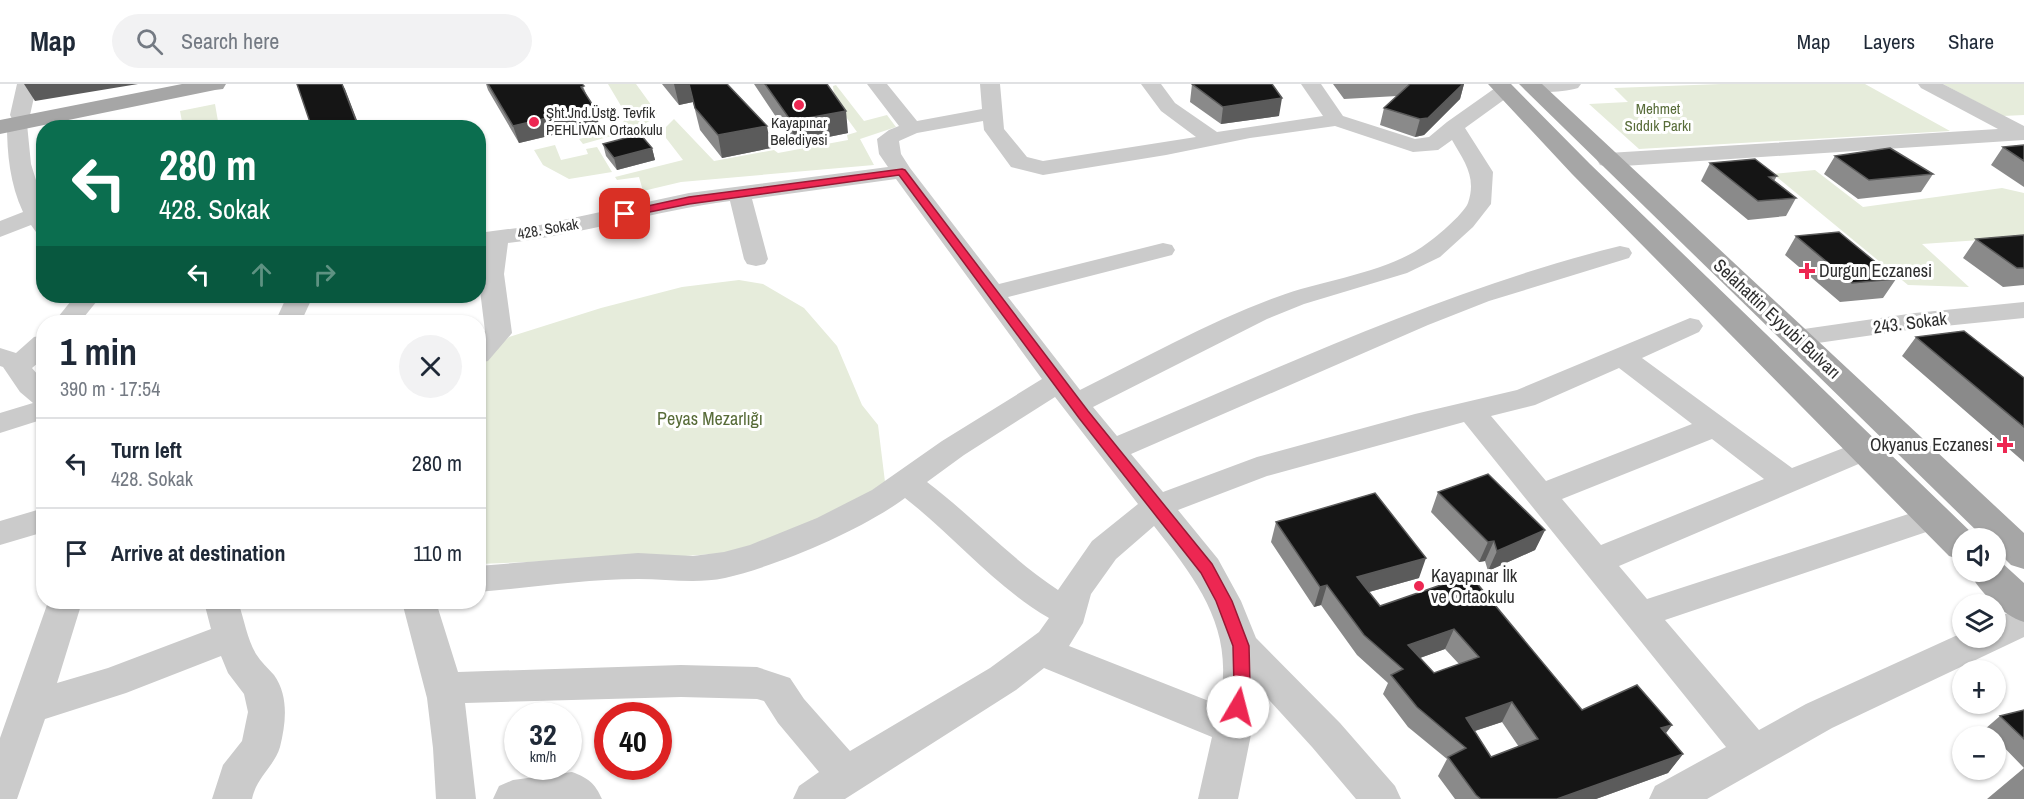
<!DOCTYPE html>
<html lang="en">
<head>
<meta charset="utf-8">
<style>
  :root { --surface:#fff; --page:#f2f2f3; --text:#1f2937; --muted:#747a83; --line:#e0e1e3 }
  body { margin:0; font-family:"Archivo Narrow",sans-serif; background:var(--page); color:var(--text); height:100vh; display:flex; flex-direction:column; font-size:22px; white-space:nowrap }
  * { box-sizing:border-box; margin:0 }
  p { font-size:20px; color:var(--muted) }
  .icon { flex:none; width:33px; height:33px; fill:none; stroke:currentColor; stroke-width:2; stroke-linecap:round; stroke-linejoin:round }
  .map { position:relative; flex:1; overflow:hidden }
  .panel { position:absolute; left:36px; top:231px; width:450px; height:294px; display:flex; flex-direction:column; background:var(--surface); border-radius:24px; box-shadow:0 2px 4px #0004 }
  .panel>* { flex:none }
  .top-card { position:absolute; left:36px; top:36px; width:450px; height:183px; border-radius:24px; box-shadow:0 2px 4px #0004; background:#0b6e4f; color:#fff; overflow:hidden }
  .tools { position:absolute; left:1952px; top:444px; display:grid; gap:12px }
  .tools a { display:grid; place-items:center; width:54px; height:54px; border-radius:50%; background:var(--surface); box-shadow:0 2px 4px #0004; font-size:30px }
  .speed { position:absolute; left:504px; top:618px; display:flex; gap:12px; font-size:30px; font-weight:700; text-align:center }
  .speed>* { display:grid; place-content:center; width:78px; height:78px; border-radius:50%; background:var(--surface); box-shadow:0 2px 4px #0004; line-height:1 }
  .speed small { font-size:15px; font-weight:400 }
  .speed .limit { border:9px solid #d22; background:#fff; color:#111 }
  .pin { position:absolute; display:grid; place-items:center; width:51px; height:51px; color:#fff; margin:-26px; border-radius:12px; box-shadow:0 3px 9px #0006 }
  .me { position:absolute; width:66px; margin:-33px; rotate:8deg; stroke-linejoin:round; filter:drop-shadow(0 0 4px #0008) }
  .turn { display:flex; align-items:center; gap:21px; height:126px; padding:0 24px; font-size:27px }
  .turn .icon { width:78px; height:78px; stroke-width:2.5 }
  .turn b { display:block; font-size:42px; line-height:51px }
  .lanes { display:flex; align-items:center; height:57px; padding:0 24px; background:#0003; justify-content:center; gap:30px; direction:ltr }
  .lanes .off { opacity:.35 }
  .round { display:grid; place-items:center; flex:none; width:63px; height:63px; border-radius:32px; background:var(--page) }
  .headline { display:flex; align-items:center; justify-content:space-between; height:102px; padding:0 24px }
  h1 { font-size:36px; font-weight:700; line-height:45px }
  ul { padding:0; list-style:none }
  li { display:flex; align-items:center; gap:18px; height:90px; padding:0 24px; border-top:2px solid var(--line) }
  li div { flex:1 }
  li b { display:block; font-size:22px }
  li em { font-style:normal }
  header { display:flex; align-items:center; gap:36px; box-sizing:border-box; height:84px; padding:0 30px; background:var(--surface); border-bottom:2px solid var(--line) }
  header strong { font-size:28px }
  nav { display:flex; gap:33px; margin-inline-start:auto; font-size:21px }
  .search { width:420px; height:54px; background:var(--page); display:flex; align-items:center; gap:15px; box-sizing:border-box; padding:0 21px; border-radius:33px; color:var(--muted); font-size:22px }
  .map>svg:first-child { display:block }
  .green { fill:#e6ecdb }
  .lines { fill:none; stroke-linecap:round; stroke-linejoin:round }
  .minor { fill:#cbcbcb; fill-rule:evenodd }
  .major { fill:#a6a6a6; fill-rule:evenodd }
  .wall { fill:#8a8a8a; fill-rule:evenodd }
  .shaded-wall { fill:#5b5b5b }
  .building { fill:#151515; stroke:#5b5b5b; stroke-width:1.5; fill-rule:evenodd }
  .route { fill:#ed2752; stroke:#9a1935; stroke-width:1.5 }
  .poi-dot { fill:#ed2752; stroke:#fff; stroke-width:2 }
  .labels { text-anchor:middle; stroke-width:6; stroke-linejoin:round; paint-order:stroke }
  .far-park-label { font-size:15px; fill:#586c39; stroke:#fff }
  .far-poi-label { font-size:15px; fill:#2e2e2e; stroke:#fff; text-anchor:start }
  .far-street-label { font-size:15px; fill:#2e2e2e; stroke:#fff }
  .poi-label { font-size:18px; fill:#2e2e2e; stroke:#fff; text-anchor:start }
  .street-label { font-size:18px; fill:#2e2e2e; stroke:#fff }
  .park-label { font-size:18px; fill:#586c39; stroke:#fff }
</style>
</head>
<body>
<header>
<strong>Map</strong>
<div class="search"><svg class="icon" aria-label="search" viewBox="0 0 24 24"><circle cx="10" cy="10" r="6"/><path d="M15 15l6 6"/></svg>Search here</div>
<nav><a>Map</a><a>Layers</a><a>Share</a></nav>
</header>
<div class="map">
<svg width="2024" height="715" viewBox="0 0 2024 715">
  <rect width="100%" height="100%" fill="#fff"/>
  <path class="green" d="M608 0H636L657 29 656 33 636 45 583 60 579 55 618 46 627 32Z
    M1721 0H1865L1950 47 1639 65 1589 20 1628 18 1614 4Z
    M1943 0H2024V31L2003 32Z
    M836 1 864 37 887 31 896 43 860 55 874 81 681 98 643 107 639 93 617 96 615 93 683 76 666 54V43L674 35 714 77 774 66 778 69 848 56 847 51 857 48 830 11 834 10 833 2Z
    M215 20 219 43H183L180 27Z
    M555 61 561 76 588 70 586 65 597 63 612 88 569 95 543 81 534 66Z
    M1815 86 1863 123 2002 104 2024 109V153L1922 160 1969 203 1908 201 1773 90Z
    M739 196 763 200 804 224 837 262 862 321 878 341 885 398 858 416 806 442 740 468 685 472 479 480V279L509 253 601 224 682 203Z"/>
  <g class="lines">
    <path class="minor" d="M17 0H37L30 31 25 36 27 40 31 80 44 122V150L36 148 31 141 0 153V137L23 128C10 100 7 70 7 40L12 35 10 31Z
      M867 0H887L917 37 982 25 980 0H1000L1004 45 1027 73 1043 77 1196 53 1161 27 1141 0H1161L1175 19 1217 48 1323 32 1301 0H1321L1343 32 1415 55 1429 53 1447 38 1498 2H1512L1515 6 1512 10 1465 44 1493 88 1491 120 1473 143 1440 173 1407 189 1304 220 1267 235 1093 323 1117 352C1282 283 1446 205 1620 162L1629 164 1632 169 1629 174 1489 217 1428 241 1131 370 1163 408 1257 373 1415 330 1517 306 1690 234 1699 236 1703 242 1699 248 1642 274 1792 384 1864 356 1875 359 1879 366 1875 373 1619 482 1647 515 1933 422 1944 426 1949 434 1944 442 1665 536 1759 646 1806 620 1962 549V554H1995V534L2024 523V553L1832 644 1707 715H1649L1655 702 1726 663 1464 338 1267 392 1178 426 1218 475 1241 517 1256 554 1340 639 1395 702 1401 715H1356L1312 663 1260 606 1238 715H1198L1212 653 1044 584 1016 606 845 715H793L799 702 819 688 778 639 764 617 757 615 681 613 465 619 476 715H436L433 664 427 614 402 518H436L458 588 681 581 757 583 790 594 804 615 850 667 990 584 1039 548 1049 534C995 503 954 452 905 414 862 446 777 482 725 494 696 500 668 495 638 495 585 495 531 504 478 508V482L638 469 693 472 724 468 750 461 817 434 872 406 942 357 1042 295 896 95 752 115 768 175 765 180 756 182 747 180 744 175 730 117C655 127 583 150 508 159L504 190 512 249 488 277 478 279V254L485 247 478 190 483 163H478V149L540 141 689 109 888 83 879 70 877 55 889 46 899 42ZM983 37 984 46 1011 83 1043 91 1166 71 1250 54 1335 42 1413 68 1438 66 1452 56C1464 77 1477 93 1468 119 1463 131 1434 155 1422 163 1382 190 1322 196 1277 213 1209 238 1145 274 1080 306L1008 213 1172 171 1175 166 1172 161 1163 159 999 200 910 84 901 70 899 57 917 49ZM1619 284 1692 340 1546 397 1491 332 1535 321ZM1055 313 1138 420 1092 457 1058 506C1011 475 972 432 927 398L964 371ZM1712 355 1764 395 1601 461 1562 415ZM1154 442C1198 498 1236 546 1219 621L1069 562 1083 539 1091 510 1116 475Z
      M1524 0H1581L1578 4C1563 8 1540 10 1525 6L1522 2Z
      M1918 0H1943L2024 42V56L1608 83 1600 81 1597 76 1600 71 1608 69 1998 45 1921 4Z
      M75 212H101L80 238H54Z
      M287 212H313L301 238H275Z
      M2024 218V234L1915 245 1797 262 1787 260 1784 254 1787 248 1797 246 1915 229Z
      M44 251V274L32 284 44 298V335L0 349V329L33 319 20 308 3 283 0 282V264L16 269 34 253Z
      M44 424V448L0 461V437Z
      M48 518H82L57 599 108 584 211 545 204 518H238C244 534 247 555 256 570 261 578 268 584 274 591 289 612 286 639 280 663 274 683 257 692 252 715H212L223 681 242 657 248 628 244 610 228 589 221 572 126 609 45 635 17 715H0V654Z
      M572 688C588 694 595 699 602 715H493L499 702 513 696Z"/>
    <path class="major" d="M182 0H226L223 5 215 6 0 50V36Z
      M1488 0H1511L1590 80 1975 452 1976 454H1962V476L1949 472 1572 90Z
      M1519 0H1542L2024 449V485L2011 481 1995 465V454H1984Z
      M1995 476 2001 478 2024 499V538C2002 531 1980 508 1969 488H1995Z"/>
  </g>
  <path class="wall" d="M486 0H582L599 40 519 59 488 6Z
    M662 0H727L771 64 722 74 700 46 693 18 679 21Z
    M754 0H827L848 49 794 60Z
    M1192 0 1279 32 1221 40 1190 18Z
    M1333 0H1464L1460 15 1424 51 1415 53 1380 41 1384 24 1397 12 1344 15Z
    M603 60 652 64 655 76 617 86 606 72Z
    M2024 61V103L1991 81 2003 63Z
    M1835 72 1933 90 1921 108 1858 115 1824 90Z
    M1710 79 1777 92 1774 97 1796 114 1786 132 1748 136 1701 97Z
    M2024 151V201L2003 203 1963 174 1976 155Z
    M1796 152 1896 195 1883 214 1840 218 1785 171Z
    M1916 253 2024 294V378L1902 272Z
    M1438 408 1545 446 1535 466 1488 487 1485 477 1479 478 1431 428Z
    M1276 438 1419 494 1369 508 1380 522 1470 491 1582 626 1666 649 1683 670 1668 689 1596 715H1455L1438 692 1447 675 1408 643 1383 610 1388 599 1357 571 1321 521 1314 523 1271 458ZM1445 565 1459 580 1434 589 1420 574ZM1502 638 1519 663 1491 673 1475 647Z
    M2024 626V684L1995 654V652H1993L1985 645 2000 632Z
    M2024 684V715H1987Z"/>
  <path class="shaded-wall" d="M24 0H138L35 17Z
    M342 0 345 5 360 44H351Z
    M674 0H689L693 18 679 21Z
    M1463 0H1464L1460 15 1424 51 1415 53 1420 35Z
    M1282 14 1279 32 1221 40 1223 23Z
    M594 23 599 40 519 59 513 42Z
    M846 27 848 49 794 60 791 37Z
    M767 42 771 64 722 74 718 51Z
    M652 64 655 76 617 86 614 74Z
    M1545 446 1535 466 1488 487 1497 467Z
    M1494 457 1485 477 1479 478 1488 458Z
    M1426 474 1419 494 1351 513 1357 493Z
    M1327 501 1321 521 1314 523 1320 503Z
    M1454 545 1445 565 1400 581 1408 561Z
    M1512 618 1502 638 1456 653 1466 634Z
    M1672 641 1658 660 1661 644Z
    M1683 670 1668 689 1596 715H1557Z"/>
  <path class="building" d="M297 0H342L358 42 351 44H312Z
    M488 0H582L584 2 581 3 594 23 513 42Z
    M689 0H727L767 42 718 51 695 24Z
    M765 0H827L846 27 791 37Z
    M1192 0H1272L1282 14 1223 23Z
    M1410 0H1463L1428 34 1420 35 1384 24Z
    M640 50 652 64 614 74 603 60Z
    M2024 61V77L2003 63Z
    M1890 64 1933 90 1869 96 1835 72Z
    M1755 75 1777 92 1769 93 1796 114 1758 117 1710 79Z
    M1839 148 1896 195 1852 199 1796 152Z
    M2024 151V184H2017L1976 155Z
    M1964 247 2024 294V343L1916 253Z
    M1488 390 1545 446 1497 467 1494 457 1488 458 1438 408Z
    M1375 409 1426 474 1357 493 1380 522 1470 491 1582 626 1637 601 1672 641 1661 644 1683 670 1557 715H1481L1476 711 1448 673 1466 664 1417 623 1391 591 1403 585 1364 551 1327 501 1320 503 1276 438ZM1454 545 1479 573 1434 589 1408 561ZM1512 618 1538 655 1491 673 1466 634Z
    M2024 626V655L2000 632Z"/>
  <path class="route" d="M902 85 905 86 1088 327 1212 480 1232 517 1249 562 1250 602 1244 628 1238 630 1231 628 1229 623 1234 602 1233 562 1216 517 1201 489 1079 334 899 91 689 120 625 133 620 130 625 127 689 113Z"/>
  <g class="poi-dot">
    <circle cx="799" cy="21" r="6"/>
    <circle cx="534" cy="38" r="6"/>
    <path d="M1804 178h6v6h6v6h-6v6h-6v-6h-6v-6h6z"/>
    <path d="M2002 352h6v6h6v6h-6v6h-6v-6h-6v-6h6z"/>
    <circle cx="1419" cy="502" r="6"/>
  </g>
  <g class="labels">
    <g class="far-park-label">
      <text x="1658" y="30">Mehmet<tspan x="1658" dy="17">Sıddık Parkı</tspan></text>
    </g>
    <g class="far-poi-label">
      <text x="546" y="34">Şht.Jnd.Üstğ. Tevfik<tspan x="546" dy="17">PEHLİVAN Ortaokulu</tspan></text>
      <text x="799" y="44" text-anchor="middle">Kayapınar<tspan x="799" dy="17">Belediyesi</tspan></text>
    </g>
    <g class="far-street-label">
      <text transform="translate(548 145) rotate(-10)" y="5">428. Sokak</text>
    </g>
    <g class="poi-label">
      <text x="1819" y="193">Durgun Eczanesi</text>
      <text x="1993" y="367" text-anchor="end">Okyanus Eczanesi</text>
      <text x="1431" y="498">Kayapınar İlk<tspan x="1431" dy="21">ve Ortaokulu</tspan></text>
    </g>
    <g class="street-label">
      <text transform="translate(1777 235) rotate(43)" y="6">Selahattin Eyyubi Bulvarı</text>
      <text transform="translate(1910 239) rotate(-7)" y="6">243. Sokak</text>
    </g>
    <g class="park-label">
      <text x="710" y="341">Peyas Mezarlığı</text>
    </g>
  </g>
</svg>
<div class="tools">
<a><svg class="icon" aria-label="sound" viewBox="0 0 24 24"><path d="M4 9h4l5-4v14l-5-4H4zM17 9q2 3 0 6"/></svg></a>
<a><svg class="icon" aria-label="layers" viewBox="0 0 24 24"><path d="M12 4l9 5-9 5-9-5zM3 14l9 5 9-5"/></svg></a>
<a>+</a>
<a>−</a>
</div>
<div class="speed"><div>32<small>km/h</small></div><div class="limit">40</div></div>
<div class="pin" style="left:625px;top:130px;background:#d93025"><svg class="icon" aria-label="arrive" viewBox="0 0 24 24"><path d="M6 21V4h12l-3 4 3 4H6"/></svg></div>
<svg class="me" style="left:1238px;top:623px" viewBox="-20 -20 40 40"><circle r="19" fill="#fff"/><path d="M0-13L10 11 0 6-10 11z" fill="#ed2752"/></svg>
<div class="top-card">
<div class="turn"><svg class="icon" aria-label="left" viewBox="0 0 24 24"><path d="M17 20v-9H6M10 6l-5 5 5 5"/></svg><div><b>280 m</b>428. Sokak</div></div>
<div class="lanes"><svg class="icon" aria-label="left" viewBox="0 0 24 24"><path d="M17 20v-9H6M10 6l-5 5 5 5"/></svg><svg class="icon off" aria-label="ahead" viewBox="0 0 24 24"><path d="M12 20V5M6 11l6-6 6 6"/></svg><svg class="icon off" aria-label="right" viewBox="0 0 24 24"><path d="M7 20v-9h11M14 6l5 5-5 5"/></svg></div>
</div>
<section class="panel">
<div class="headline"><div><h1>1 min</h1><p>390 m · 17:54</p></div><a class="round"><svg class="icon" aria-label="close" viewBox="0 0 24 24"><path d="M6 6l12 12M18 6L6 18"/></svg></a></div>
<ul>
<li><svg class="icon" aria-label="left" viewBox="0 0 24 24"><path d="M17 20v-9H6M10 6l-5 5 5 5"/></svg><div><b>Turn left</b><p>428. Sokak</p></div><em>280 m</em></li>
<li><svg class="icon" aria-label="arrive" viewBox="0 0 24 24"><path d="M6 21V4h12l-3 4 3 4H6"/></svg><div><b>Arrive at destination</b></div><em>110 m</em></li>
</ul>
</section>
</div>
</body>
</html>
